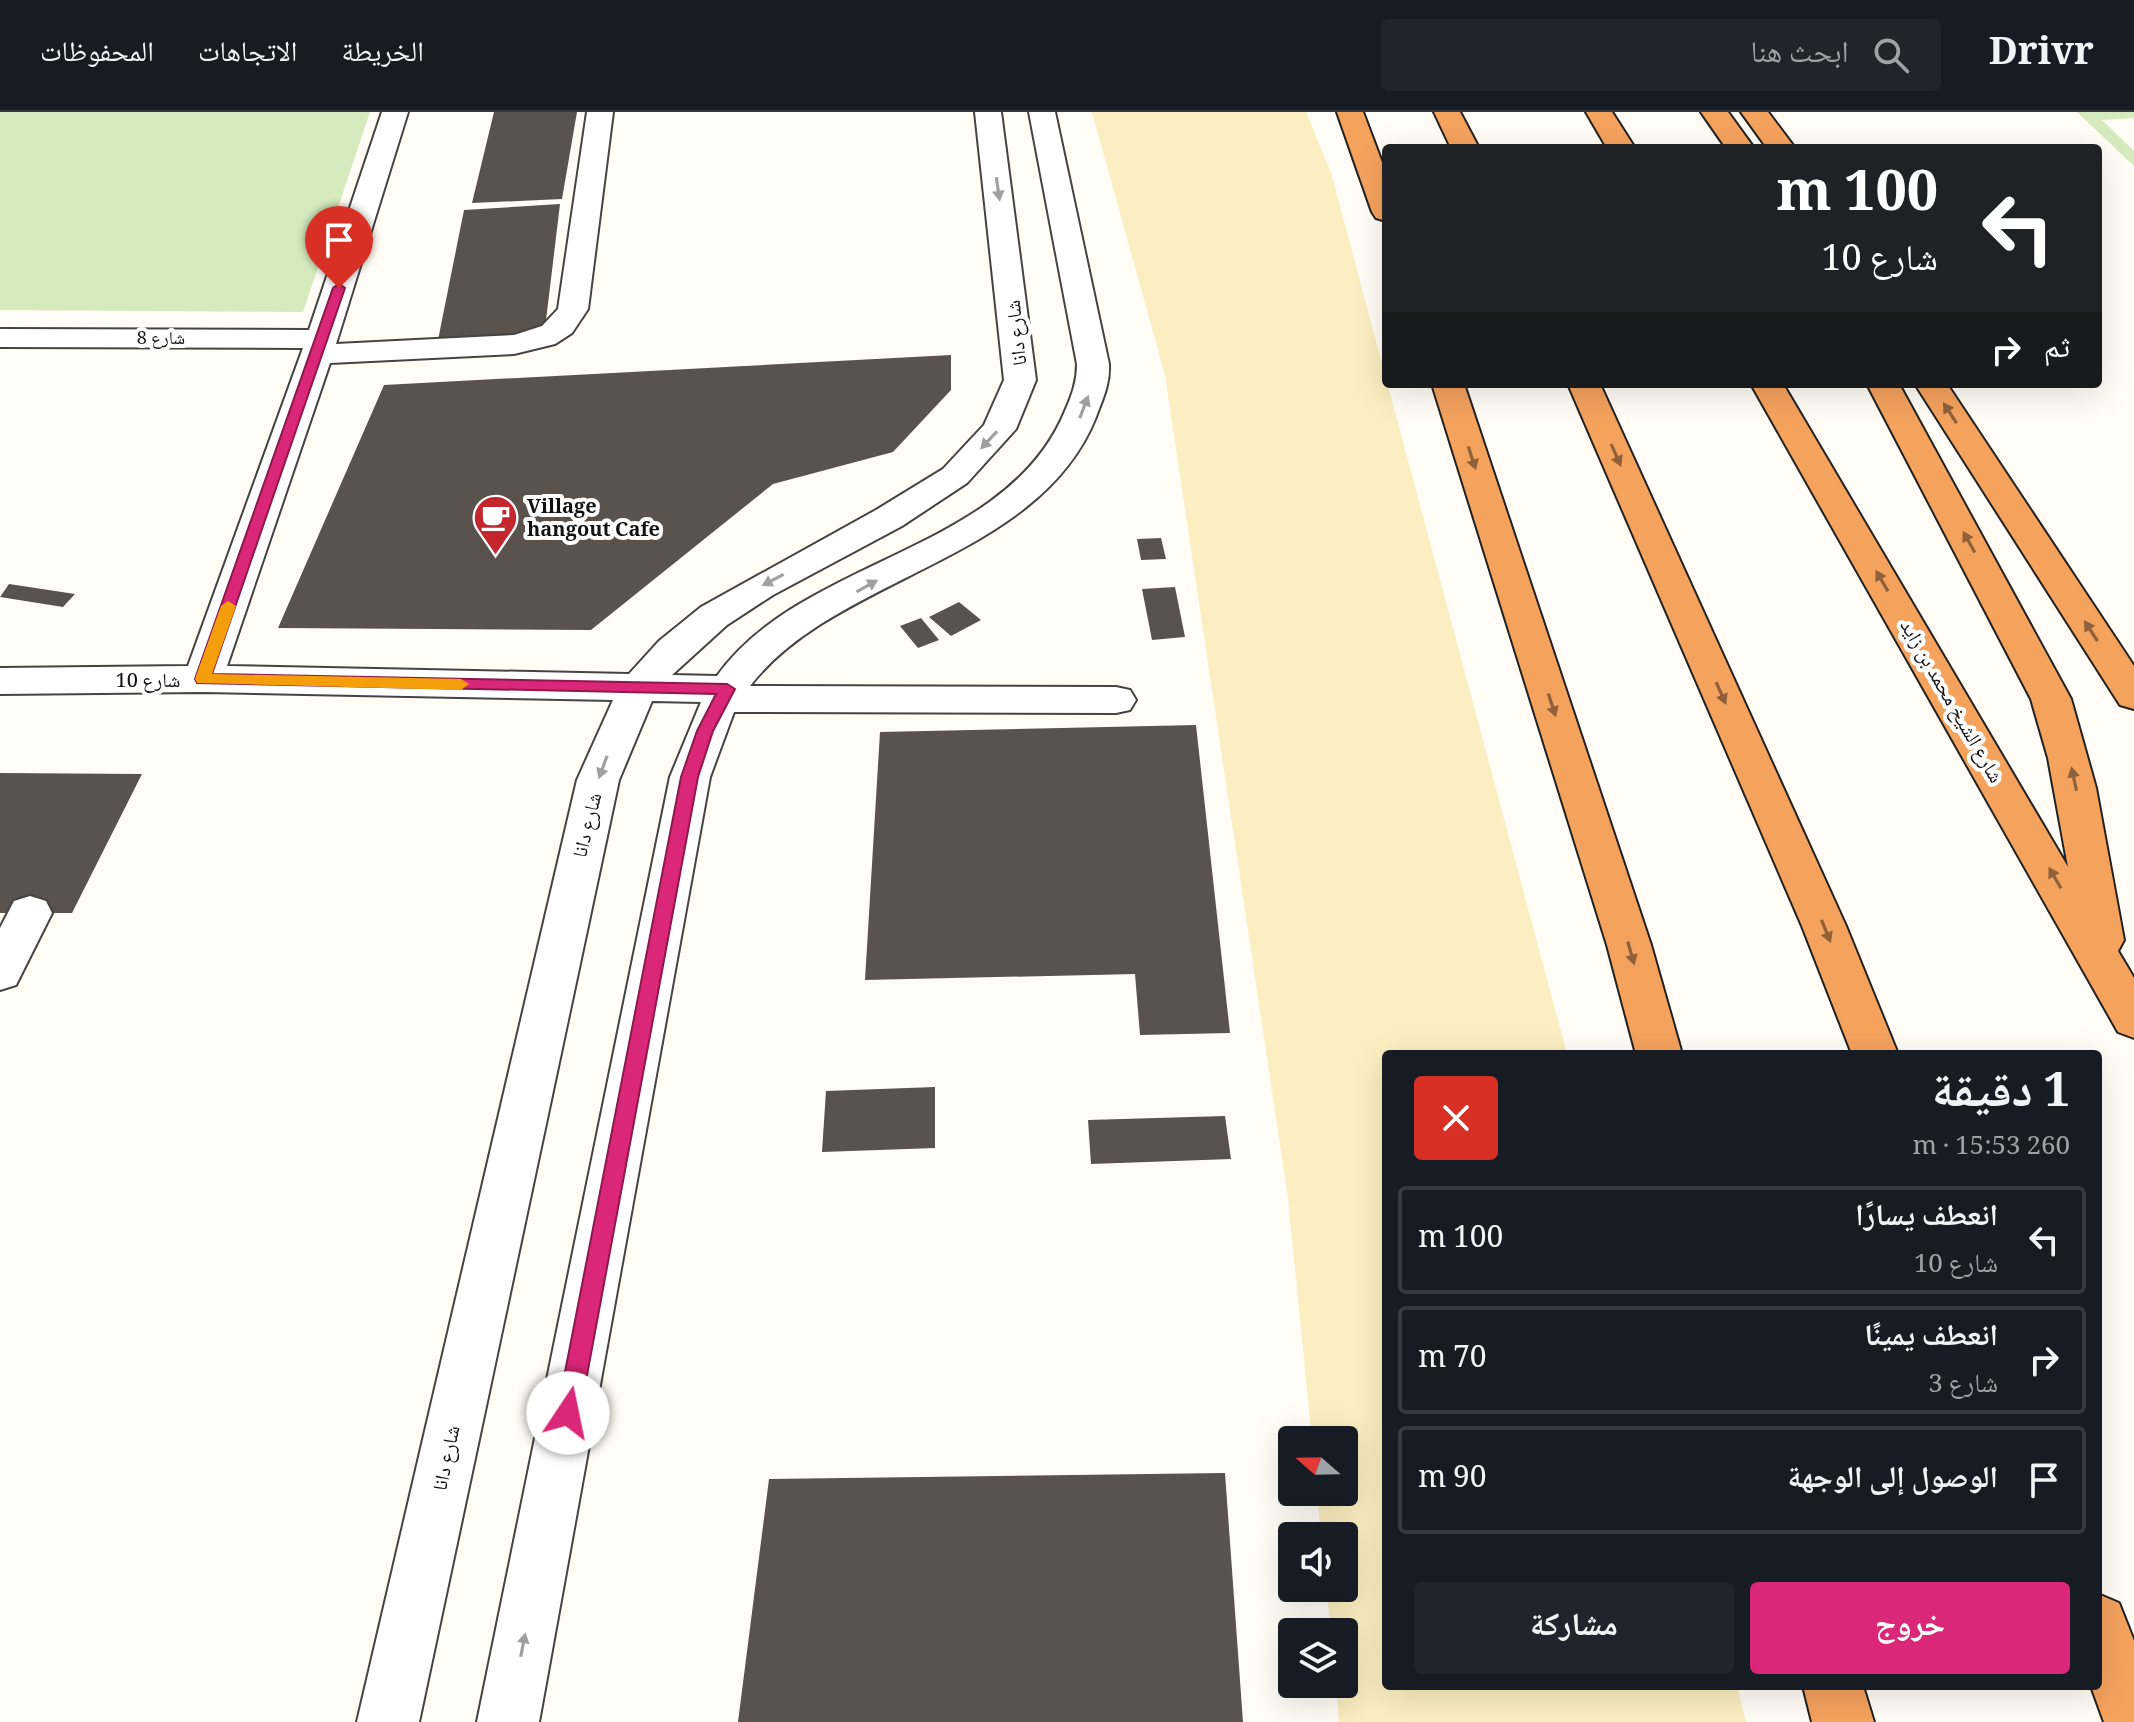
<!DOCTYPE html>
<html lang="ar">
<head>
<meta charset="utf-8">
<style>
  :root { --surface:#171b24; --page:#20242c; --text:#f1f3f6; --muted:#9ea1a6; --line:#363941; --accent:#db2777 }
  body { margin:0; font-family:Georgia,"Noto Naskh Arabic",serif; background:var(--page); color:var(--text); direction:rtl; height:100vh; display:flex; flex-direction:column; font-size:30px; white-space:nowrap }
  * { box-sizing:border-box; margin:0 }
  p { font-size:26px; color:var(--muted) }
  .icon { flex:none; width:44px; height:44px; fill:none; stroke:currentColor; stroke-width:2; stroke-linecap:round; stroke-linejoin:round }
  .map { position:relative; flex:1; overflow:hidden; direction:ltr }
  .drawer { position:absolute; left:1382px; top:938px; width:720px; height:640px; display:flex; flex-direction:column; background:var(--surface); border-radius:8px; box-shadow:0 8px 32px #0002; direction:rtl }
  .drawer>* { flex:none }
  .top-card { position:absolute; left:1382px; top:32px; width:720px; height:244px; border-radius:8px; box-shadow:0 8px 32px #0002; direction:rtl; background:#202124; color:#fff; overflow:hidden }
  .needle { width:52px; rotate:290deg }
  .tools { position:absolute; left:1278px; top:1314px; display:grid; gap:16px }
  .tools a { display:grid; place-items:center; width:80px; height:80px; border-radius:8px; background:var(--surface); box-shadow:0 8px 32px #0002; font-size:40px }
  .pin { position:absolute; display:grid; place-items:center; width:68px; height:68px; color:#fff; margin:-82px -34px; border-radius:50% 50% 50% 0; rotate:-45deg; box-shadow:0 0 8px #0007 }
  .pin .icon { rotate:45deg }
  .me { position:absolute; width:88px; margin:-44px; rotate:11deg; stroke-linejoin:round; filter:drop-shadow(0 0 6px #0008) }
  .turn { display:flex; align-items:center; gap:28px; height:168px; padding:0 32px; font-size:36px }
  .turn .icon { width:104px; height:104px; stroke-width:2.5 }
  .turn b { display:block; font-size:56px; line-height:68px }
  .then { display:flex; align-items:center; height:76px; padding:0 32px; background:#0003; gap:16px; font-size:30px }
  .round { display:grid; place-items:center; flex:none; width:84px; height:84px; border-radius:8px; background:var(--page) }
  .summary { display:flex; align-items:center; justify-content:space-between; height:136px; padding:0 32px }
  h1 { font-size:48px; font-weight:700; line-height:60px }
  .action { display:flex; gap:16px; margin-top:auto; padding:16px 32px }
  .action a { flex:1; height:92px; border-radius:8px; background:var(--accent); color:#fff; font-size:32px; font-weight:700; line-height:92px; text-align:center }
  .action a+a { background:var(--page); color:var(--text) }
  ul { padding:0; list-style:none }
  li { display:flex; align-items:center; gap:24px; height:108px; margin:0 16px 12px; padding:0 16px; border:4px solid var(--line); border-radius:8px }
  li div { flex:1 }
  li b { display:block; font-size:30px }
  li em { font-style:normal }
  header { display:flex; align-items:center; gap:48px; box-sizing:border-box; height:112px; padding:0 40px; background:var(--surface); border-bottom:2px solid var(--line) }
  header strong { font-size:38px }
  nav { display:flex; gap:44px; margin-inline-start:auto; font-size:28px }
  .search { width:560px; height:72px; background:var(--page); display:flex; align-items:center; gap:20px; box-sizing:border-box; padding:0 28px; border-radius:8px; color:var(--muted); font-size:30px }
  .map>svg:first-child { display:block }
  .green { fill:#d5ebbd }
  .sand { fill:#fbeec1 }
  .building { fill:#5a524d }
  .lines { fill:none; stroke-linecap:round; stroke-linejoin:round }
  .minor-casing { stroke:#444; stroke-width:4 }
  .highway-casing { stroke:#222; stroke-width:4 }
  .minor { fill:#fff; fill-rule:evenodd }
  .highway { fill:#f5a25d; fill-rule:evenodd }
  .oneway { fill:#a0a0a0 }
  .oneway2 { fill:#8e613b }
  .route { fill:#db2777; stroke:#8e194d; stroke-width:2 }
  .slow { fill:#f59e0b }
  .labels { text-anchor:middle; stroke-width:8; stroke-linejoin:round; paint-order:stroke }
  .far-street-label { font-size:18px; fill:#111; stroke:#fff }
  .street-label { font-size:20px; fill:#111; stroke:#fff }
  .poi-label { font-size:20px; font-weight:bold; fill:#111; stroke:#fff; text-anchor:start }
</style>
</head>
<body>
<header>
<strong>Drivr</strong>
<div class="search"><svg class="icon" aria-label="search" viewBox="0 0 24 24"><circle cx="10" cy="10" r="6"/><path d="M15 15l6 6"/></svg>ابحث هنا</div>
<nav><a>الخريطة</a><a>الاتجاهات</a><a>المحفوظات</a></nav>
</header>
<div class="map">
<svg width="2134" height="1610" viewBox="0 0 2134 1610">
  <rect width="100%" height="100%" fill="#fffdf5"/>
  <path class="green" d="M0 0H370L303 200 0 198Z
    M2077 0H2134V6L2102 8 2134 39V54Z"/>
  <path class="sand" d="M1092 0H1306L1331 61 1567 942H1386V1574H1737L1746 1610H1339L1336 1572H1344V1520H1331L1326 1476H1344V1424H1321L1317 1380H1344V1328H1312L1288 1086 1165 263Z"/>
  <path class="building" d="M494 0H577L562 87 472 91Z
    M560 92 544 225 437 233 464 98Z
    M951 243V278L893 340 773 372 591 518 278 516 384 273Z
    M1161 426 1166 447 1141 448 1137 427Z
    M9 472 75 482 63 495 0 485Z
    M1175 475 1185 525 1152 528 1142 477Z
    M959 490 981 508 951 524 929 505Z
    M921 506 939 528 918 536 900 514Z
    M1196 613 1230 921 1140 923 1135 862 865 868 880 620Z
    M0 661 142 662 72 801H0Z
    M935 975V1036L822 1040 826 979Z
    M1225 1004 1231 1047 1091 1052 1088 1008Z
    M1225 1361 1243 1610H738L769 1367Z"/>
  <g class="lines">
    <defs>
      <path id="minor" d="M382 0H408L336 232 514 223 542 214 558 197 587 0H613L588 197 572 221 555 232 514 242 330 251 227 554 629 562 659 529 701 495 876 398 943 357 984 313 1004 268 975 0H1001L1036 268 1016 317 967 371 902 414 773 483 727 513 672 563 717 564C801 445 1006 442 1065 299 1072 283 1077 270 1077 252L1029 0H1055L1109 252C1110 272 1103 286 1096 305 1038 450 836 462 750 574L1116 575 1130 578 1136 588 1130 598 1116 601 734 600 710 665 539 1610H477L670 665 701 590 652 589 619 668 419 1610H357L577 668 613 588 203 580 0 582V556L188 554 303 236 0 235V217L309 218Z
        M30 784 46 789 52 801 16 873 0 878V816L14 789Z"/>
      <path id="highway" d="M1337 0H1363L1386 61V109L1376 106 1372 100Z
        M1434 0H1460L1479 36H1451Z
        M1586 0H1612L1635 36H1607Z
        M1701 0H1728L1754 36H1726Z
        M1741 0H1768L1795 36H1767Z
        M1432 272H1464L1651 833 1682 942H1636L1607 833Z
        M1568 272H1600L1846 814 1898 942H1852L1802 814Z
        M1751 272H1783L2068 755 2048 646 2031 587 1867 272H1899L2071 587 2096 676 2124 828 2118 839 2134 866V926L2118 920Z
        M1915 272H1947L2134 554V597L2120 593Z
        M2098 1482 2119 1491 2134 1529V1610H2104L2091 1574H2098Z
        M1803 1574H1863L1874 1610H1812Z"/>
    </defs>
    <use href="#minor" class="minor-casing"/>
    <use href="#highway" class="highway-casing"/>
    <use href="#minor" class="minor"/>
    <use href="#highway" class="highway"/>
  </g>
  <defs><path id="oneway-solid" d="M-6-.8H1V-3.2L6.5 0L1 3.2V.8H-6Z" transform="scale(2)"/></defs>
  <g class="oneway">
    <use href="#oneway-solid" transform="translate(998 77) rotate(82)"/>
    <use href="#oneway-solid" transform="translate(1084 295) rotate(-69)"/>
    <use href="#oneway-solid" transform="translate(989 328) rotate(133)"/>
    <use href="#oneway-solid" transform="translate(773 468) rotate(152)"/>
    <use href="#oneway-solid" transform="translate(867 474) rotate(-29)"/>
    <use href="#oneway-solid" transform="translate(603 655) rotate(110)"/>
    <use href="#oneway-solid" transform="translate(523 1533) rotate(-79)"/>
  </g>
  <g class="oneway2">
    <use href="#oneway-solid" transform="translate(1950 301) rotate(-123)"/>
    <use href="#oneway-solid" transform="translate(1616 343) rotate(66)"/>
    <use href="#oneway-solid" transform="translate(1472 346) rotate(72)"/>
    <use href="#oneway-solid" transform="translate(1969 430) rotate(-119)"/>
    <use href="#oneway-solid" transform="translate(1882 469) rotate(-120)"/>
    <use href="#oneway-solid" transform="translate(2091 519) rotate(-123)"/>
    <use href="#oneway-solid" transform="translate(1721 581) rotate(66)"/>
    <use href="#oneway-solid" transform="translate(1552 593) rotate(72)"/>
    <use href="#oneway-solid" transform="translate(2074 667) rotate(-102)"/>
    <use href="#oneway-solid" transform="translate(2055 766) rotate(-120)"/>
    <use href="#oneway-solid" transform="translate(1826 819) rotate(68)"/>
    <use href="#oneway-solid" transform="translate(1631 841) rotate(74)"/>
  </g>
  <path class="route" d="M339 172 345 176 212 562 727 572 735 577 713 619 698 665 580 1301 576 1308 568 1311 560 1308 557 1301 681 665 697 619 716 582 197 571 195 567 333 176Z"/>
  <path class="slow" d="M228 489 236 494 212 562 461 567 469 572 461 578 197 571 195 567 221 494Z"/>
  <defs>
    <symbol id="cafe-pin" viewBox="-11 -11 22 30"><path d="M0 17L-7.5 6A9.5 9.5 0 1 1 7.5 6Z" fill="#c4262e" stroke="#fff"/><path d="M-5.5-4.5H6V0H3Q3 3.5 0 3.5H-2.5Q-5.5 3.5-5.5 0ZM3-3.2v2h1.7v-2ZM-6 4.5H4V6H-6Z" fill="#fff"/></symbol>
  </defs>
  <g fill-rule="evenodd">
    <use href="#cafe-pin" x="470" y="380" width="51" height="69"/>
  </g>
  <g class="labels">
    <g class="far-street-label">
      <text x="161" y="232">شارع 8</text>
    </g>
    <g class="street-label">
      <text transform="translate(1016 221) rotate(-96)" y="7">شارع دانا</text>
      <text x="148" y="575">شارع 10</text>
      <text transform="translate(1952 589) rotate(60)" y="7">شارع الشيخ محمد بن زايد</text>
      <text transform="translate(587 713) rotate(-76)" y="7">شارع دانا</text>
      <text transform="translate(446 1346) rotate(-78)" y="7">شارع دانا</text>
    </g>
    <g class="poi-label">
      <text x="527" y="401">Village<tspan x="527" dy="23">hangout Cafe</tspan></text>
    </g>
  </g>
</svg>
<div class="tools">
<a><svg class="needle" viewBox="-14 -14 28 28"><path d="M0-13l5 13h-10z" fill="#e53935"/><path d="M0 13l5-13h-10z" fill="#9ea1a6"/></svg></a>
<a><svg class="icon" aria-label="sound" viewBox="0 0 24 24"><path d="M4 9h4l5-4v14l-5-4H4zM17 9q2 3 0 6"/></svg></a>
<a><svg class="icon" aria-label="layers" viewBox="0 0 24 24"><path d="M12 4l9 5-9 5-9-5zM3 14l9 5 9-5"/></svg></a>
</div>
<div class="pin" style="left:339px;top:176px;background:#d93025"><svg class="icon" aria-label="arrive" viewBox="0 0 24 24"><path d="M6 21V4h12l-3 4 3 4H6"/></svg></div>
<svg class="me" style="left:568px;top:1301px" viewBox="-20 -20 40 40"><circle r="19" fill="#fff"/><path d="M0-13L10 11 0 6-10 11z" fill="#db2777"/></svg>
<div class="top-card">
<div class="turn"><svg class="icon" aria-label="left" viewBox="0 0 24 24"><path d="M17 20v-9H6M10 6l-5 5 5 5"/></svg><div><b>100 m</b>شارع 10</div></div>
<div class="then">ثم<svg class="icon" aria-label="right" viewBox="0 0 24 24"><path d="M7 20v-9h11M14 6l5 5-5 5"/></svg></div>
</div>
<section class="drawer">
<div class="summary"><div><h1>1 دقيقة</h1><p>260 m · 15:53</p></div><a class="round" style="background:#d93025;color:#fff"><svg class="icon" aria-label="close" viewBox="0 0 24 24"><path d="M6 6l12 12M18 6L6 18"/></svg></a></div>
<ul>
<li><svg class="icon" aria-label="left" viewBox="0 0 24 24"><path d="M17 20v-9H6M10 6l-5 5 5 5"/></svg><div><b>انعطف يسارًا</b><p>شارع 10</p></div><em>100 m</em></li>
<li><svg class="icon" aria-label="right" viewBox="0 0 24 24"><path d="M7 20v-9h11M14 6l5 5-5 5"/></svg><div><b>انعطف يمينًا</b><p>شارع 3</p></div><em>70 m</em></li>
<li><svg class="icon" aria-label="arrive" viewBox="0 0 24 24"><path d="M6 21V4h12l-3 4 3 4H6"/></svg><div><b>الوصول إلى الوجهة</b></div><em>90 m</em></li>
</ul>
<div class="action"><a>خروج</a><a>مشاركة</a></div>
</section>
</div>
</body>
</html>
